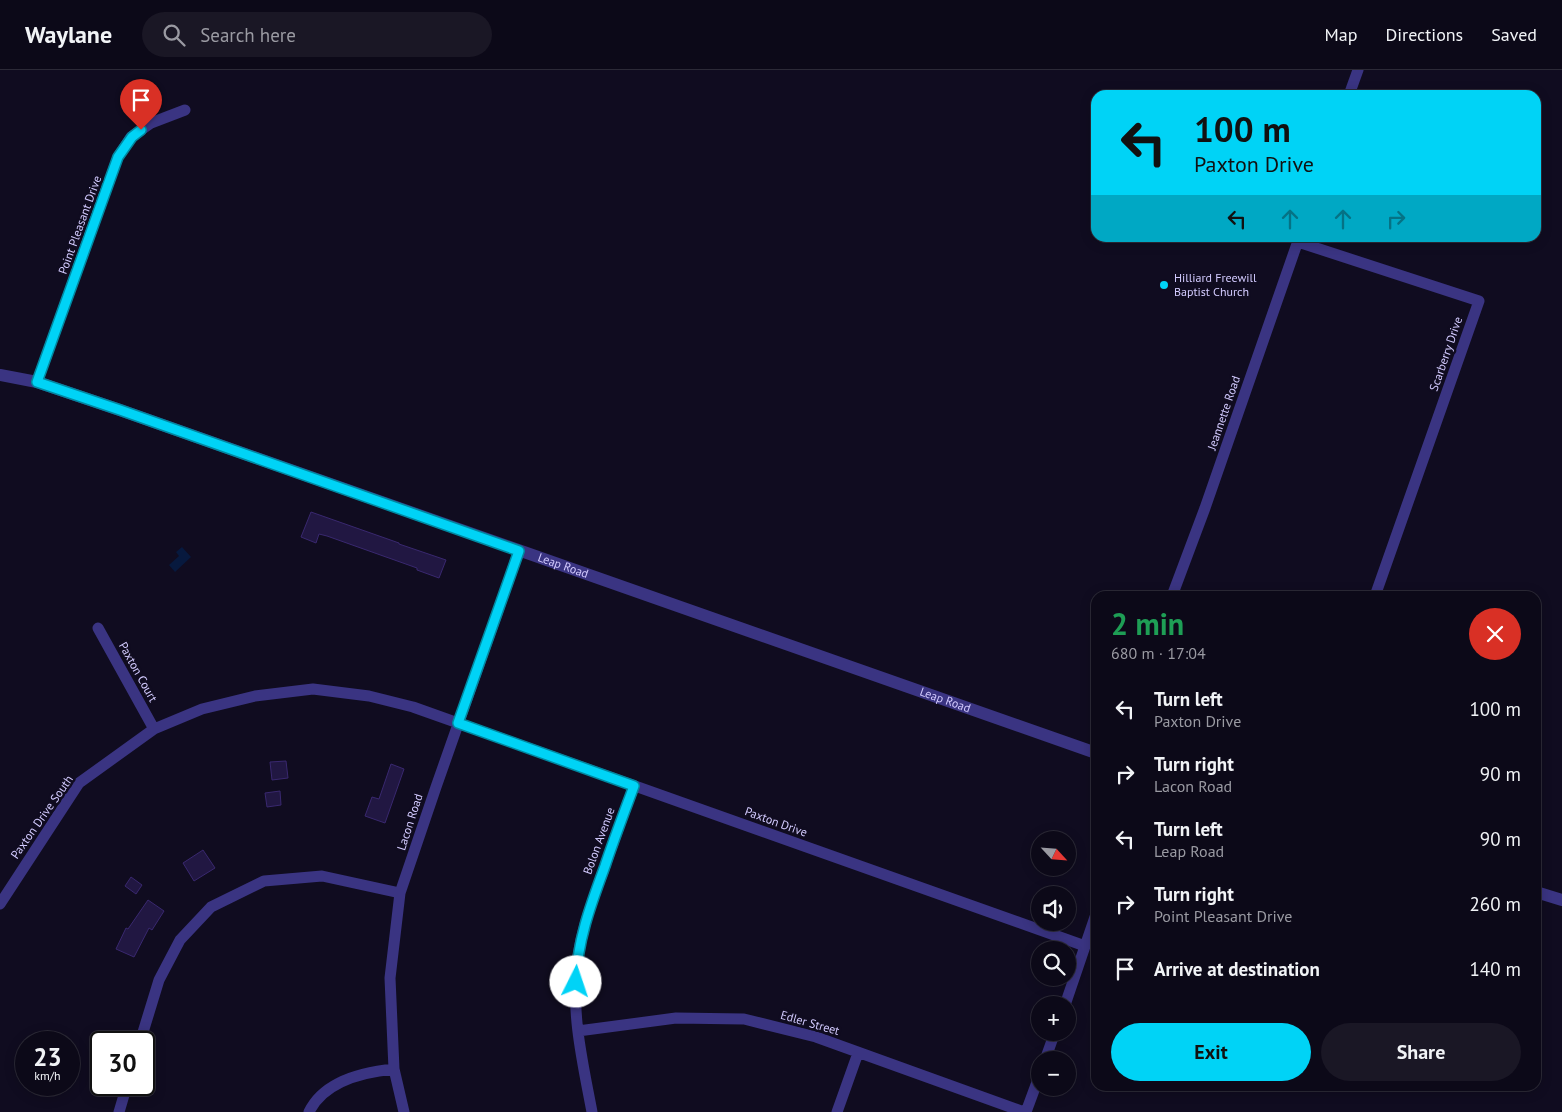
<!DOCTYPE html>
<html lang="en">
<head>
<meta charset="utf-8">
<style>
  :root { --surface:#0c0918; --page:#1a1725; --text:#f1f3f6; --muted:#9a9aa2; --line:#2c2a37; --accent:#00d3f6 }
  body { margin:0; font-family:"PT Sans",sans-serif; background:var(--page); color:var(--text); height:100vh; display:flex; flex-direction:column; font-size:19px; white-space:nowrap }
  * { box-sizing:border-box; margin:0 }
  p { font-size:16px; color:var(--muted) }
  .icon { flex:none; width:28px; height:28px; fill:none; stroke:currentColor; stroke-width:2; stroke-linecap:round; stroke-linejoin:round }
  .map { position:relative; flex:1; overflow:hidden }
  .sheet { position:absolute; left:1091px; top:521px; width:450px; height:500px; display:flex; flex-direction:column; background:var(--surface); border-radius:15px; box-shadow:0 2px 12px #0003,0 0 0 1px var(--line) }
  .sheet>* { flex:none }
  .hud { position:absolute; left:1091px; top:20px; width:450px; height:152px; border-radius:15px; box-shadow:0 2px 12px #0003,0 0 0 1px var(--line); background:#00d3f6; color:#111; overflow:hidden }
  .needle { width:32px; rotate:116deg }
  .buttons { position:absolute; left:1031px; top:761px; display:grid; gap:10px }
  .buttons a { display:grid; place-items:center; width:45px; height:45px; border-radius:50%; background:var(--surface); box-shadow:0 2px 12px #0003,0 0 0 1px var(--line); font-size:25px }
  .speed { position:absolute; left:15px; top:961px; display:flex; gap:10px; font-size:25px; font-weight:700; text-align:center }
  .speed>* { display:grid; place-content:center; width:65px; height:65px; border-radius:50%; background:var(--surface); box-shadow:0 2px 12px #0003,0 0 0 1px var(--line); line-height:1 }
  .speed small { font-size:12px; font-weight:400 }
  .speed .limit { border:2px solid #111; border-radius:8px; background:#fff; color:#111 }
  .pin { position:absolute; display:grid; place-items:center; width:42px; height:42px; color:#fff; margin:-51px -21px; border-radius:50% 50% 50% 0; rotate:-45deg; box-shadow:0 0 5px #0007 }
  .pin .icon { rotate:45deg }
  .me { position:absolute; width:55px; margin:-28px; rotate:4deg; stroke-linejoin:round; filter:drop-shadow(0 0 4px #0008) }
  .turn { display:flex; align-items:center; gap:18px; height:105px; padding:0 20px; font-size:22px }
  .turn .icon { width:65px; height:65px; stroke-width:2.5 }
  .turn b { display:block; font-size:35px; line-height:42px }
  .lanes { display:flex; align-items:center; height:48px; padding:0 20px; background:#0003; justify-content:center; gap:25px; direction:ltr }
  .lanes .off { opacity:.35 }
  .round { display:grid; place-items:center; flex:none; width:52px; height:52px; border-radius:26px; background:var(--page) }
  .head { display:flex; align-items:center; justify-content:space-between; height:85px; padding:0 20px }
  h1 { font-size:30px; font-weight:700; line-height:38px; color:#1e9e55 }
  .button { display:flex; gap:10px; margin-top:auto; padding:10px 20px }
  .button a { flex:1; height:58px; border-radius:30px; background:var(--accent); color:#111; font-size:20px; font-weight:700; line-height:58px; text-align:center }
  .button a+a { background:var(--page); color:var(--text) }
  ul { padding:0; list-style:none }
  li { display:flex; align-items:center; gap:15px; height:65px; padding:0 20px }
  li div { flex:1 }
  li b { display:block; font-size:19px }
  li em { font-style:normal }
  header { display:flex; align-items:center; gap:30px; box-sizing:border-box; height:70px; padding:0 25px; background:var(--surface); border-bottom:1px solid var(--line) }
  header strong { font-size:24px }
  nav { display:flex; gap:28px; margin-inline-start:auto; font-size:18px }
  .search { width:350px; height:45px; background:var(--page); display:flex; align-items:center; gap:12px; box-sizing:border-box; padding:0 18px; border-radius:28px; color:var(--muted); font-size:19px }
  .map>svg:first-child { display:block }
  .water { fill:#07193e }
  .building { fill:#211742; stroke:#39286f }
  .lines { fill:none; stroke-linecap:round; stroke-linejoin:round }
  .minor { stroke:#3a3482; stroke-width:11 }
  .tertiary { stroke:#3a3482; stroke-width:12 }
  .route-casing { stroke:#0089a0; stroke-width:12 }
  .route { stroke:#00d3f6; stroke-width:9 }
  .poi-dot { fill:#00d3f6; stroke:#100c20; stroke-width:2 }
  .labels { text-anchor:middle; stroke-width:5; stroke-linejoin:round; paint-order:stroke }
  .street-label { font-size:12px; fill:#d3cbff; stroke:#100c20 }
  .poi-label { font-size:12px; fill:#d3cbff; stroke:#100c20; text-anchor:start }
</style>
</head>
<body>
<header>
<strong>Waylane</strong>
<div class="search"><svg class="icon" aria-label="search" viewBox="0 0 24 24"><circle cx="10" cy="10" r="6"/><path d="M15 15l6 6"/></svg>Search here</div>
<nav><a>Map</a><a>Directions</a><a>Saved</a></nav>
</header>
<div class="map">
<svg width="1562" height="1042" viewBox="0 0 1562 1042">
  <rect width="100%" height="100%" fill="#100c20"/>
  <path class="water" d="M182 477 191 487 175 502 169 495 179 486 176 482Z"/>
  <path class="building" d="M311 442 399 473V474L446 490 439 508 417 500V498L327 466 319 464 316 473 301 467Z
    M286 691 288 708 272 710 270 692Z
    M391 694 404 699 385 753 365 746 372 727 379 729Z
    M280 721 281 735 267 737 265 723Z
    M203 780 215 798 194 811 183 793Z
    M131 807 142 815 136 824 125 816Z
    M148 830 164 841 152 860 149 858 134 887 116 879 126 858 128 859Z"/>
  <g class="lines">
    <path class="minor" d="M1349 25 1358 0
      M1298 172 1479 231 1375 526
      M37 312 118 87 131 67 151 53 185 40
      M1172 526 1205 438 1299 168
      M98 558 154 659
      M0 834 79 713 154 659 202 639 255 626 313 619 369 626 413 637 1085 876
      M1065 935 1096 844
      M578 961 676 948 744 949 816 967 1024 1042
      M140 972 159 910 180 870 211 837 264 811 322 806 400 823
      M1045 990 1055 962
      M119 1042 127 1015
      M309 1042C324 1011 363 1002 394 999
      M404 1042 394 999 390 908 400 823 436 717 519 481
      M592 1042C583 994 571 944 577 894 580 863 592 832 603 802 613 773 623 745 634 716
      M837 1042 858 983
      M1026 1042 1040 1004"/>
    <g class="tertiary">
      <path id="s1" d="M0 305 37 312 120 340 1096 683"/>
      <path d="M1536 822 1562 830"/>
    </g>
  </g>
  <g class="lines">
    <defs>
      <path id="route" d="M141 60 132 67 118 87 37 312 120 340 519 481 458 653 634 716C624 743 614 769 605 796 591 834 577 871 576 912"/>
    </defs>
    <use href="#route" class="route-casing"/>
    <use href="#route" class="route"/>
  </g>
  <circle class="poi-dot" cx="1164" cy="215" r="5"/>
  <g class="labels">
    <g class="street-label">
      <text transform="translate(80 155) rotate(-70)" y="4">Point Pleasant Drive</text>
      <text transform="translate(1446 284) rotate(-71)" y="4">Scarberry Drive</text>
      <text transform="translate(1224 343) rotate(-71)" y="4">Jeannette Road</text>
      <text dy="4" stroke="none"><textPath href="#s1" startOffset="595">Leap Road</textPath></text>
      <text transform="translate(138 602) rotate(61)" y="4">Paxton Court</text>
      <text dy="4" stroke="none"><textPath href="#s1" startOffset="1000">Leap Road</textPath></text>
      <text transform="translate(42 747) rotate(-55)" y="4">Paxton Drive South</text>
      <text transform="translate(410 752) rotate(-72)" y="4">Lacon Road</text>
      <text transform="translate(776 752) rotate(20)" y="4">Paxton Drive</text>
      <text transform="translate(599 771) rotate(-70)" y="4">Bolon Avenue</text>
      <text transform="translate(810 953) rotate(16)" y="4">Edler Street</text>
    </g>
    <g class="poi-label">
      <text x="1174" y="212">Hilliard Freewill<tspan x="1174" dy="14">Baptist Church</tspan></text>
    </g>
  </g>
</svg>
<div class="buttons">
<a><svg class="needle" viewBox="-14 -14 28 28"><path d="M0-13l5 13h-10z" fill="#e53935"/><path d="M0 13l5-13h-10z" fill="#9a9aa2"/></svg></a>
<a><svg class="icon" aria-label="sound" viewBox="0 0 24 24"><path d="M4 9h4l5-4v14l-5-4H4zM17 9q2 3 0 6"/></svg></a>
<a><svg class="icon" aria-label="search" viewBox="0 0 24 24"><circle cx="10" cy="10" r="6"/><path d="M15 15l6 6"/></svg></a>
<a>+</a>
<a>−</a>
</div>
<div class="speed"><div>23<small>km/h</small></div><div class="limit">30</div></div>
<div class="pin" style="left:141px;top:60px;background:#d93025"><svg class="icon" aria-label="arrive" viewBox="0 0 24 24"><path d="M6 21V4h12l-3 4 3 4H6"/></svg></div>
<svg class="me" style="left:576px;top:912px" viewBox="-20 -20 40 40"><circle r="19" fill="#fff"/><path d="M0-13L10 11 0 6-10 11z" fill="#00d3f6"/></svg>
<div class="hud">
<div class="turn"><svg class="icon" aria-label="left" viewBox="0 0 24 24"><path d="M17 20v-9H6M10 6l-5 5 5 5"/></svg><div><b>100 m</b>Paxton Drive</div></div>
<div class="lanes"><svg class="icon" aria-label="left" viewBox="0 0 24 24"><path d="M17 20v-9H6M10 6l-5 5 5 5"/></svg><svg class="icon off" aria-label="ahead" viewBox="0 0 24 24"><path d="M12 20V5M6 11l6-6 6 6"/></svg><svg class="icon off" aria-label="ahead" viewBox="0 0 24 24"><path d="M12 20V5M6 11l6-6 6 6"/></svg><svg class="icon off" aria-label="right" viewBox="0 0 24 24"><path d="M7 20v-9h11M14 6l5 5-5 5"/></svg></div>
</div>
<section class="sheet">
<div class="head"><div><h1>2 min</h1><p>680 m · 17:04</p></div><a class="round" style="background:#d93025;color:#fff"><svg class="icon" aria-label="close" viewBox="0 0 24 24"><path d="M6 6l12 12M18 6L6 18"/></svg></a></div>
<ul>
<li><svg class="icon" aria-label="left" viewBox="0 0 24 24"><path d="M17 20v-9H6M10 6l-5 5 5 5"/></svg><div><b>Turn left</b><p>Paxton Drive</p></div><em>100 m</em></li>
<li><svg class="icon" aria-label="right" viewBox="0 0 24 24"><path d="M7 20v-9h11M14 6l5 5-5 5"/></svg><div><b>Turn right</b><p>Lacon Road</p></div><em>90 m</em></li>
<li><svg class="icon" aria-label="left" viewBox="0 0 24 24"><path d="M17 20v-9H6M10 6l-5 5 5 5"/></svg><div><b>Turn left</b><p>Leap Road</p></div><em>90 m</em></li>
<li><svg class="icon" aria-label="right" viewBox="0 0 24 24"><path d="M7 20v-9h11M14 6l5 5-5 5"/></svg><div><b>Turn right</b><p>Point Pleasant Drive</p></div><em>260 m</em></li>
<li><svg class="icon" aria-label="arrive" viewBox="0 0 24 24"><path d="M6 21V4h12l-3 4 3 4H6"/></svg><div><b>Arrive at destination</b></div><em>140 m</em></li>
</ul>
<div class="button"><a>Exit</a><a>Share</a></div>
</section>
</div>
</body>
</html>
